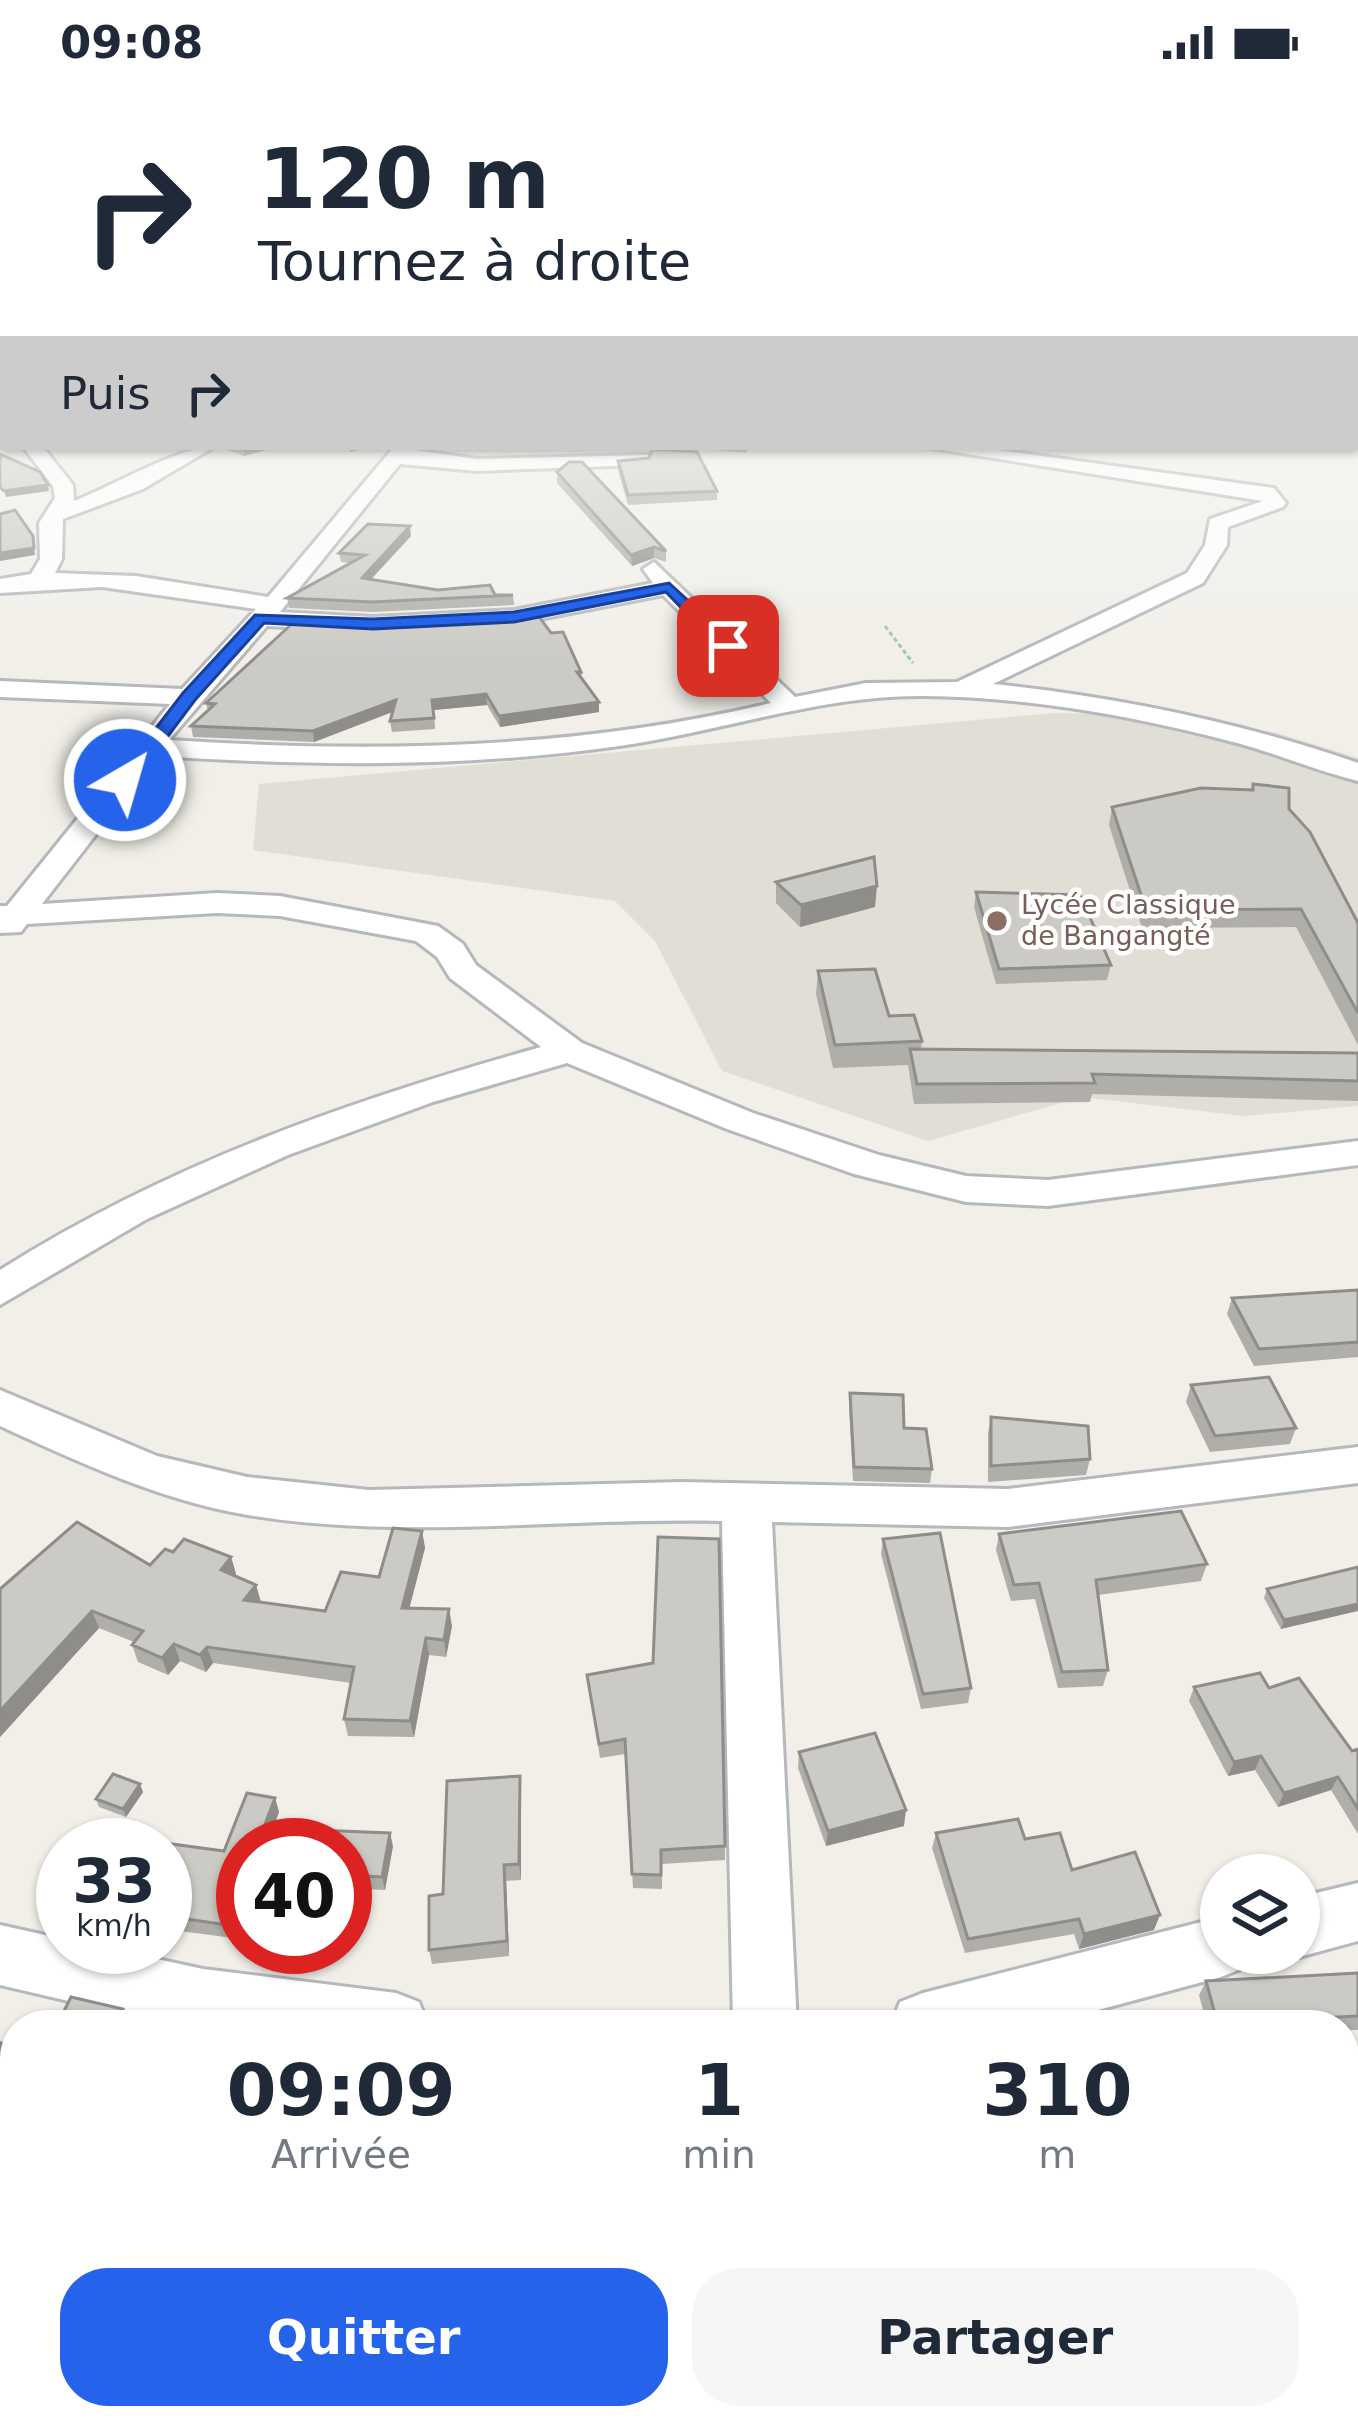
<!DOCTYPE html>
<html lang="fr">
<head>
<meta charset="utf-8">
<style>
  :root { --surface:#fff; --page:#f6f6f7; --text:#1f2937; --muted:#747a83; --accent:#2563eb }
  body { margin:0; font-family:"DejaVu Sans",sans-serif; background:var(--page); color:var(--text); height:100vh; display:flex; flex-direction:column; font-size:45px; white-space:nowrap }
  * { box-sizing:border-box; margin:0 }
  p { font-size:39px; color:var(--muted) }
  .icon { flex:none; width:66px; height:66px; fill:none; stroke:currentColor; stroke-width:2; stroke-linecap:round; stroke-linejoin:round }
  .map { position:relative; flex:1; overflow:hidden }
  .details { position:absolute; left:0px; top:1926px; width:1359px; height:420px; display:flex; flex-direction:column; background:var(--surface); border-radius:48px 48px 0 0; box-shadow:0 3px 9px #0004 }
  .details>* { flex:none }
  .top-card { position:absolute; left:0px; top:0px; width:1359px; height:366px; box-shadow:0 3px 9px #0004; background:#fff; color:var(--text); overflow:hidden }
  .buttons { position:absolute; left:1200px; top:1770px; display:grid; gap:24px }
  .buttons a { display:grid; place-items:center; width:120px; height:120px; border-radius:50%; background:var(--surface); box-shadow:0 3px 9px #0004; font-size:60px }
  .speed { position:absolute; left:36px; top:1734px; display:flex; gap:24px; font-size:60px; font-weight:700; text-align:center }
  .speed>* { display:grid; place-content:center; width:156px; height:156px; border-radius:50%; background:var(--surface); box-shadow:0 3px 9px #0004; line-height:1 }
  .speed small { font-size:30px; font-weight:400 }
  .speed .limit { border:18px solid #d22; background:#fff; color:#111 }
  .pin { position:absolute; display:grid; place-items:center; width:102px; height:102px; color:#fff; margin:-51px; border-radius:24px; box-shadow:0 6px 18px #0006 }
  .me { position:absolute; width:132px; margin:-66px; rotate:38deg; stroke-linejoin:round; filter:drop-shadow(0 0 9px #0008) }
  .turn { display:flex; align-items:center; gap:42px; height:252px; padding:0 60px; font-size:54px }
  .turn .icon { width:156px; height:156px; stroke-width:2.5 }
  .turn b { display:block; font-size:84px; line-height:102px }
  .then { display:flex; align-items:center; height:114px; padding:0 60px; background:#0003; gap:24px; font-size:45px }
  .eta { display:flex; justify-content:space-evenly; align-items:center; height:204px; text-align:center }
  .eta b { font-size:72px; font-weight:800; line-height:84px }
  .action { display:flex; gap:24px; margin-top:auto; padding:24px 60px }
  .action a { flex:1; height:138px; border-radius:48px; background:var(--accent); color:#fff; font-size:48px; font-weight:800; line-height:138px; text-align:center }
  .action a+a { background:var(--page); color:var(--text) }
  .status { display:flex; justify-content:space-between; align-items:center; height:84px; padding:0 60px; background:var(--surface); direction:ltr }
  .status svg { height:33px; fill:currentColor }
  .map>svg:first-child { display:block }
  .education { fill:#e1ded6 }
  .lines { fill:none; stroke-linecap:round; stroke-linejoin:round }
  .river { fill:#aadaff; fill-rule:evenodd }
  .minor-casing { stroke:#b5b8bc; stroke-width:6 }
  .path { stroke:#9cc7a9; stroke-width:3; stroke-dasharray:4.5 3; stroke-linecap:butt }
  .minor { fill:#fff; fill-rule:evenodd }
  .wall { fill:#afaea9 }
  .shaded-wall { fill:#8f8d8a }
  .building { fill:#cccac5; stroke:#8f8d8a; stroke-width:3 }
  .route { fill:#2563eb; stroke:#184099; stroke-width:3 }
  .education-dot { fill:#8d6e63; stroke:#fff; stroke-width:4.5 }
  .labels { text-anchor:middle; stroke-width:9; stroke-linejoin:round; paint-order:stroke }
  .far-education-label { font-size:27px; fill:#785e54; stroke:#fff; text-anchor:start }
</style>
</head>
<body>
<div class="status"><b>09:08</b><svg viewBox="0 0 49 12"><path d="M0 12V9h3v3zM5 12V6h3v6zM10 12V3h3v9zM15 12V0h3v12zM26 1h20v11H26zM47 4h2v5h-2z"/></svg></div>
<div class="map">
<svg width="1358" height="2346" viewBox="0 0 1358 2346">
  <rect width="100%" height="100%" fill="#f1efe8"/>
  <path class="education" d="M1055 629 1165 631 1277 649 1358 674V1022L1243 1032 1082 1013 928 1057 722 987 655 857 615 817 253 766 259 700Z"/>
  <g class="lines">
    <path class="river" d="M1356 314H1358V330H1356Z"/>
    <defs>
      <path id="minor" d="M23 363H43L73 401 74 417C113 402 178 363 214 363L143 405 63 435 62 475 55 489 136 492 268 513 394 363 477 375 648 371V379L641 381 477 387 400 380 280 528 373 533 514 526 653 499 643 485 654 478 795 613 866 599 957 598 1187 489 1205 461 1210 435 1263 417 924 363H977L1274 404 1286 419 1283 423 1228 443 1227 461 1203 499 993 600C1117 613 1240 638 1358 679V697C1317 687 1278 670 1237 659 1135 632 1029 613 923 612 821 611 720 648 619 662 464 684 313 682 157 672L42 820 217 809 280 812 438 842 463 860 476 881 582 959 753 1029 879 1071 966 1092 1048 1096 1358 1057V1081L1048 1122 966 1118 854 1090 727 1045 567 979 433 1018 288 1071 147 1135 0 1221V1186C168 1080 351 1016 541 963L450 894 437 873 416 857 280 832 217 829 27 840 21 848 0 849V822H7L170 620 0 613V597L182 605 256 525 102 503 0 509V495L31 490 40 475 39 439 55 414 53 402ZM663 511 771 619C573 666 372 669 169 656L267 542 373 547 514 540Z
        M0 1306 157 1372 247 1393 369 1406 681 1398 1008 1405 1358 1363V1399L1008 1443 772 1438 797 1941H733L722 1437C565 1433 405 1457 248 1431 160 1416 81 1379 0 1342Z
        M1358 1799V1857L1299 1873 1290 1869H1299V1813Z
        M1221 1833V1869H1249L1243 1884 1221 1893 1042 1941H891L900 1918 923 1909Z
        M0 1841 63 1855V1863H101L203 1885 396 1909 419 1918 428 1941H171L0 1901Z
        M15 2306V2331H103L97 2346H0V2310Z"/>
    </defs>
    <use href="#minor" class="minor-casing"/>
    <path class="path" d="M885 542 913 579"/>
    <use href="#minor" class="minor"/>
  </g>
  <path class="wall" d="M218 363H278L244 372Z
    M683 363H750L746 369Z
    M618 377 717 407V416L628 421 618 386Z
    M557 388 666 467V478L654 474 632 482 557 399Z
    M411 452 371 495 438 506 513 511 514 521 373 528 289 524 287 514 350 479 341 478 339 469Z
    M581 588 582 594 599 628 500 643 487 621 434 626 435 645 392 648 390 637 393 628 314 658 193 653 191 642 208 627 206 619Z
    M1253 700 1289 725 1358 839V961L1296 843 1142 844 1109 741 1112 723 1251 706Z
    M776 798 875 823 800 843 776 819Z
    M976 808 1111 881 1107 896 996 900 974 823Z
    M818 887 889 932 922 957 921 965 1358 969V1017L1092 1010 1090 1018 914 1020 908 981 833 984 816 910Z
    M1358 1206V1273L1254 1282 1227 1230 1232 1214Z
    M1191 1301 1296 1344 1290 1360 1210 1368 1186 1318Z
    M850 1309 904 1344 932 1385 930 1399 853 1397 849 1323Z
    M991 1333 1090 1375 1086 1391 988 1398V1349Z
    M422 1447 425 1464 409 1524 452 1542 446 1573 429 1571 414 1653 348 1652 344 1635 351 1599 213 1579 206 1588 180 1577 168 1591 138 1578 132 1561 134 1558 99 1544 0 1653V1505L150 1481 173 1468 231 1473 236 1490 235 1492 256 1501 260 1519 325 1527 379 1493Z
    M999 1450 1207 1480 1201 1497 1098 1511 1108 1586 1103 1602 1058 1604 1035 1515 1011 1517 996 1466Z
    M883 1455 971 1604 968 1619 921 1625 881 1470Z
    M1358 1483 1281 1545 1264 1514 1267 1505Z
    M587 1591 725 1762V1776L662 1780V1805L633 1804 625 1670 600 1674Z
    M1194 1603 1269 1604 1352 1667 1358 1665V1750L1331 1706 1278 1723 1255 1686 1228 1692 1189 1617Z
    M799 1668 904 1742 826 1762 798 1684Z
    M521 1707V1796L506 1797 509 1872 432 1880 429 1866 443 1810Z
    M143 1708 126 1733 99 1723 96 1715Z
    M275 1714 279 1728 267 1761H243L233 1854 165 1845V1761L224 1767Z
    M936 1749 1025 1755 1154 1846 1079 1865 1074 1850 965 1869 932 1764Z
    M345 1761 393 1762 385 1806 345 1804Z
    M285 1863H322V1866L287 1870Z
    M1358 1889V1946H1344V1941H1207L1199 1911 1206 1897Z
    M0 1962 15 1965V2136L0 2134Z
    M1344 2002 1358 2040V2178L1344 2181Z
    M1159 2331H1204L1201 2334Z
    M1318 2332 1358 2346H1309L1308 2342Z"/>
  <path class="shaded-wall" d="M251 363H278L244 372 243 365Z
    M350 363H369L350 368Z
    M48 401 49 407 6 413 4 407Z
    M410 442 411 452 363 504 362 494Z
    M33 452 35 471 0 477V469Z
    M654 463V474L632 482 631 471Z
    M486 610 487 621 434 626 432 616Z
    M396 616 397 626 314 658 313 647Z
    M599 618V628L500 643 499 632Z
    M877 802 875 823 800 843 801 821Z
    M422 1447 425 1464 405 1541 402 1524Z
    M231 1473 236 1490 226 1503 221 1486Z
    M256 1501 261 1518 249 1533 244 1516Z
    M1358 1520V1527L1281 1545 1284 1536Z
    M449 1525 452 1542 446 1573 444 1556Z
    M92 1527 99 1544 0 1653V1627Z
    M426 1554 429 1571 414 1653 410 1637Z
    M174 1560 180 1577 168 1591 162 1574Z
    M207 1563 213 1579 206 1588 200 1571Z
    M1261 1672 1255 1686 1228 1692 1234 1678Z
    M520 1692 521 1707V1796L519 1780Z
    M1338 1693 1331 1706 1278 1723 1284 1709Z
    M140 1700 143 1708 126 1733 123 1725Z
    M275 1714 279 1728 267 1761H257Z
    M906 1726 904 1742 826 1762 828 1747Z
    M390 1749 393 1762 385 1806 382 1793Z
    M504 1781 506 1797 509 1872 507 1857Z
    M243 1799V1827L233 1854 228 1841Z
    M1160 1831 1154 1846 1079 1865 1084 1850Z
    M123 1925 130 1939 129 1941H116Z
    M279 2331 287 2342V2346H279Z"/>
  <path class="building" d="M652 365 697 368 717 407 628 411 618 377 649 374Z
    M0 370 40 388 48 401 4 407 0 403Z
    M569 378H582L666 467 654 463 631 471 557 388Z
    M15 426 33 452 34 464 0 469V430Z
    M368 440 410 442 362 494 438 506 490 501 495 511H513L372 518 287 514 365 471 339 469Z
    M537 530 551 549 563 548 581 588H577L599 618 499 632 486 610 432 616 434 634 390 637 396 616 313 647 191 642 215 620 206 619 294 538 372 542Z
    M1253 700 1289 704V725L1310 748 1358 839V929L1301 825 1146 826 1112 723 1201 704 1253 706Z
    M874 773 877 802 801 821 776 798Z
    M976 808 1080 811 1111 881 999 885Z
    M875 885 889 932 914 931 922 957 835 961 818 887Z
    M910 965 1358 969V997L1092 990 1095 999 917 1000Z
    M1358 1206V1258L1259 1265 1232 1214Z
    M1269 1293 1296 1344 1215 1352 1191 1301Z
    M850 1309 903 1311 904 1344 926 1345 932 1385 854 1383Z
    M991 1333 1088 1342 1090 1375 991 1382Z
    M1181 1427 1207 1480 1096 1496 1108 1586 1062 1588 1039 1499 1014 1501 999 1450Z
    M77 1438 150 1481 165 1465 173 1468 184 1455 231 1473 221 1486 256 1501 244 1516 325 1527 341 1488 379 1493 393 1444 422 1447 402 1524 449 1525 444 1556 426 1554 410 1637 344 1635 354 1583 207 1563 200 1571 174 1560 162 1574 132 1561 143 1547 92 1527 0 1627V1505Z
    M940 1449 971 1604 923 1610 883 1455Z
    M658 1453 719 1455 725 1762 661 1766V1791L632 1790 625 1655 599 1660 587 1591 653 1579Z
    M1358 1483V1520L1284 1536 1267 1505Z
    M1260 1589 1269 1604 1299 1594 1352 1667 1358 1665V1725L1338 1693 1284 1709 1261 1672 1234 1678 1194 1603Z
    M875 1649 906 1726 828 1747 799 1668Z
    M113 1690 140 1700 123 1725 96 1715Z
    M520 1692 519 1780 504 1781 507 1857 429 1866V1812L443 1810 447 1697Z
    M247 1709 275 1714 257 1761H243V1799L228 1841 165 1832V1761H140L142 1756 224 1767Z
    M1018 1735 1025 1755 1060 1749 1072 1786 1135 1768 1160 1831 1084 1850 1079 1835 968 1855 936 1749Z
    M290 1745 390 1749 382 1793 345 1791V1761H289Z
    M1358 1889V1932L1319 1934 1322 1941H1218L1206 1897Z
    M71 1913 123 1925 116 1941H57Z
    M1 1959 15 1965V2125L0 2123Z
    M1344 2002 1358 2040V2168L1344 2171Z
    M1358 2328V2346H1323L1318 2332 1344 2331V2329Z
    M270 2331H279V2346H177Z
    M772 2331H991L995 2346H775Z
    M574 2338 576 2346H550Z"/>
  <linearGradient id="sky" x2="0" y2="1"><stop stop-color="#8fc3f1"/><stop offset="0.43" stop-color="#f9f8f5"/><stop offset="1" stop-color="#f9f8f5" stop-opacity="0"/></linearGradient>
  <rect width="1358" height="579" fill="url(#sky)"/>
  <path class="route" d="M669 499 734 559V566H722L666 508 514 538 373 545 264 539 195 616 132 700 116 696 183 609 255 531 373 535 514 528Z"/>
  <circle class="education-dot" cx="997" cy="837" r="12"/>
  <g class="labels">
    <g class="far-education-label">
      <text x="1021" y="830">Lycée Classique<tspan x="1021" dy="31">de Bangangté</tspan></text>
    </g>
  </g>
</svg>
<div class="buttons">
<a><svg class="icon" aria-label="layers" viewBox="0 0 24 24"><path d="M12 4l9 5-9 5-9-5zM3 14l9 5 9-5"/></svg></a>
</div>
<div class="speed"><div>33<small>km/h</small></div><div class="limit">40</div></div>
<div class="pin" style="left:728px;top:562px;background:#d93025"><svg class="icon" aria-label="arrive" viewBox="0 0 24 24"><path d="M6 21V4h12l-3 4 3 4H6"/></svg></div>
<svg class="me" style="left:125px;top:696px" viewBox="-20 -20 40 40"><circle r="17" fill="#2563eb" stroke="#fff" stroke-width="3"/><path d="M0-11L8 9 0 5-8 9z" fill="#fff"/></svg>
<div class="top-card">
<div class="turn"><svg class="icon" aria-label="right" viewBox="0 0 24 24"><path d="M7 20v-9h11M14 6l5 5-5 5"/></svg><div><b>120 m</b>Tournez à droite</div></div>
<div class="then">Puis<svg class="icon" aria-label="right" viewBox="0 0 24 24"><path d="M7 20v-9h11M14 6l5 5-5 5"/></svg></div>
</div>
<section class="details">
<div class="eta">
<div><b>09:09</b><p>Arrivée</p></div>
<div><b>1</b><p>min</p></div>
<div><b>310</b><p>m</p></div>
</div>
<div class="action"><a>Quitter</a><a>Partager</a></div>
</section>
</div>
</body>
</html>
